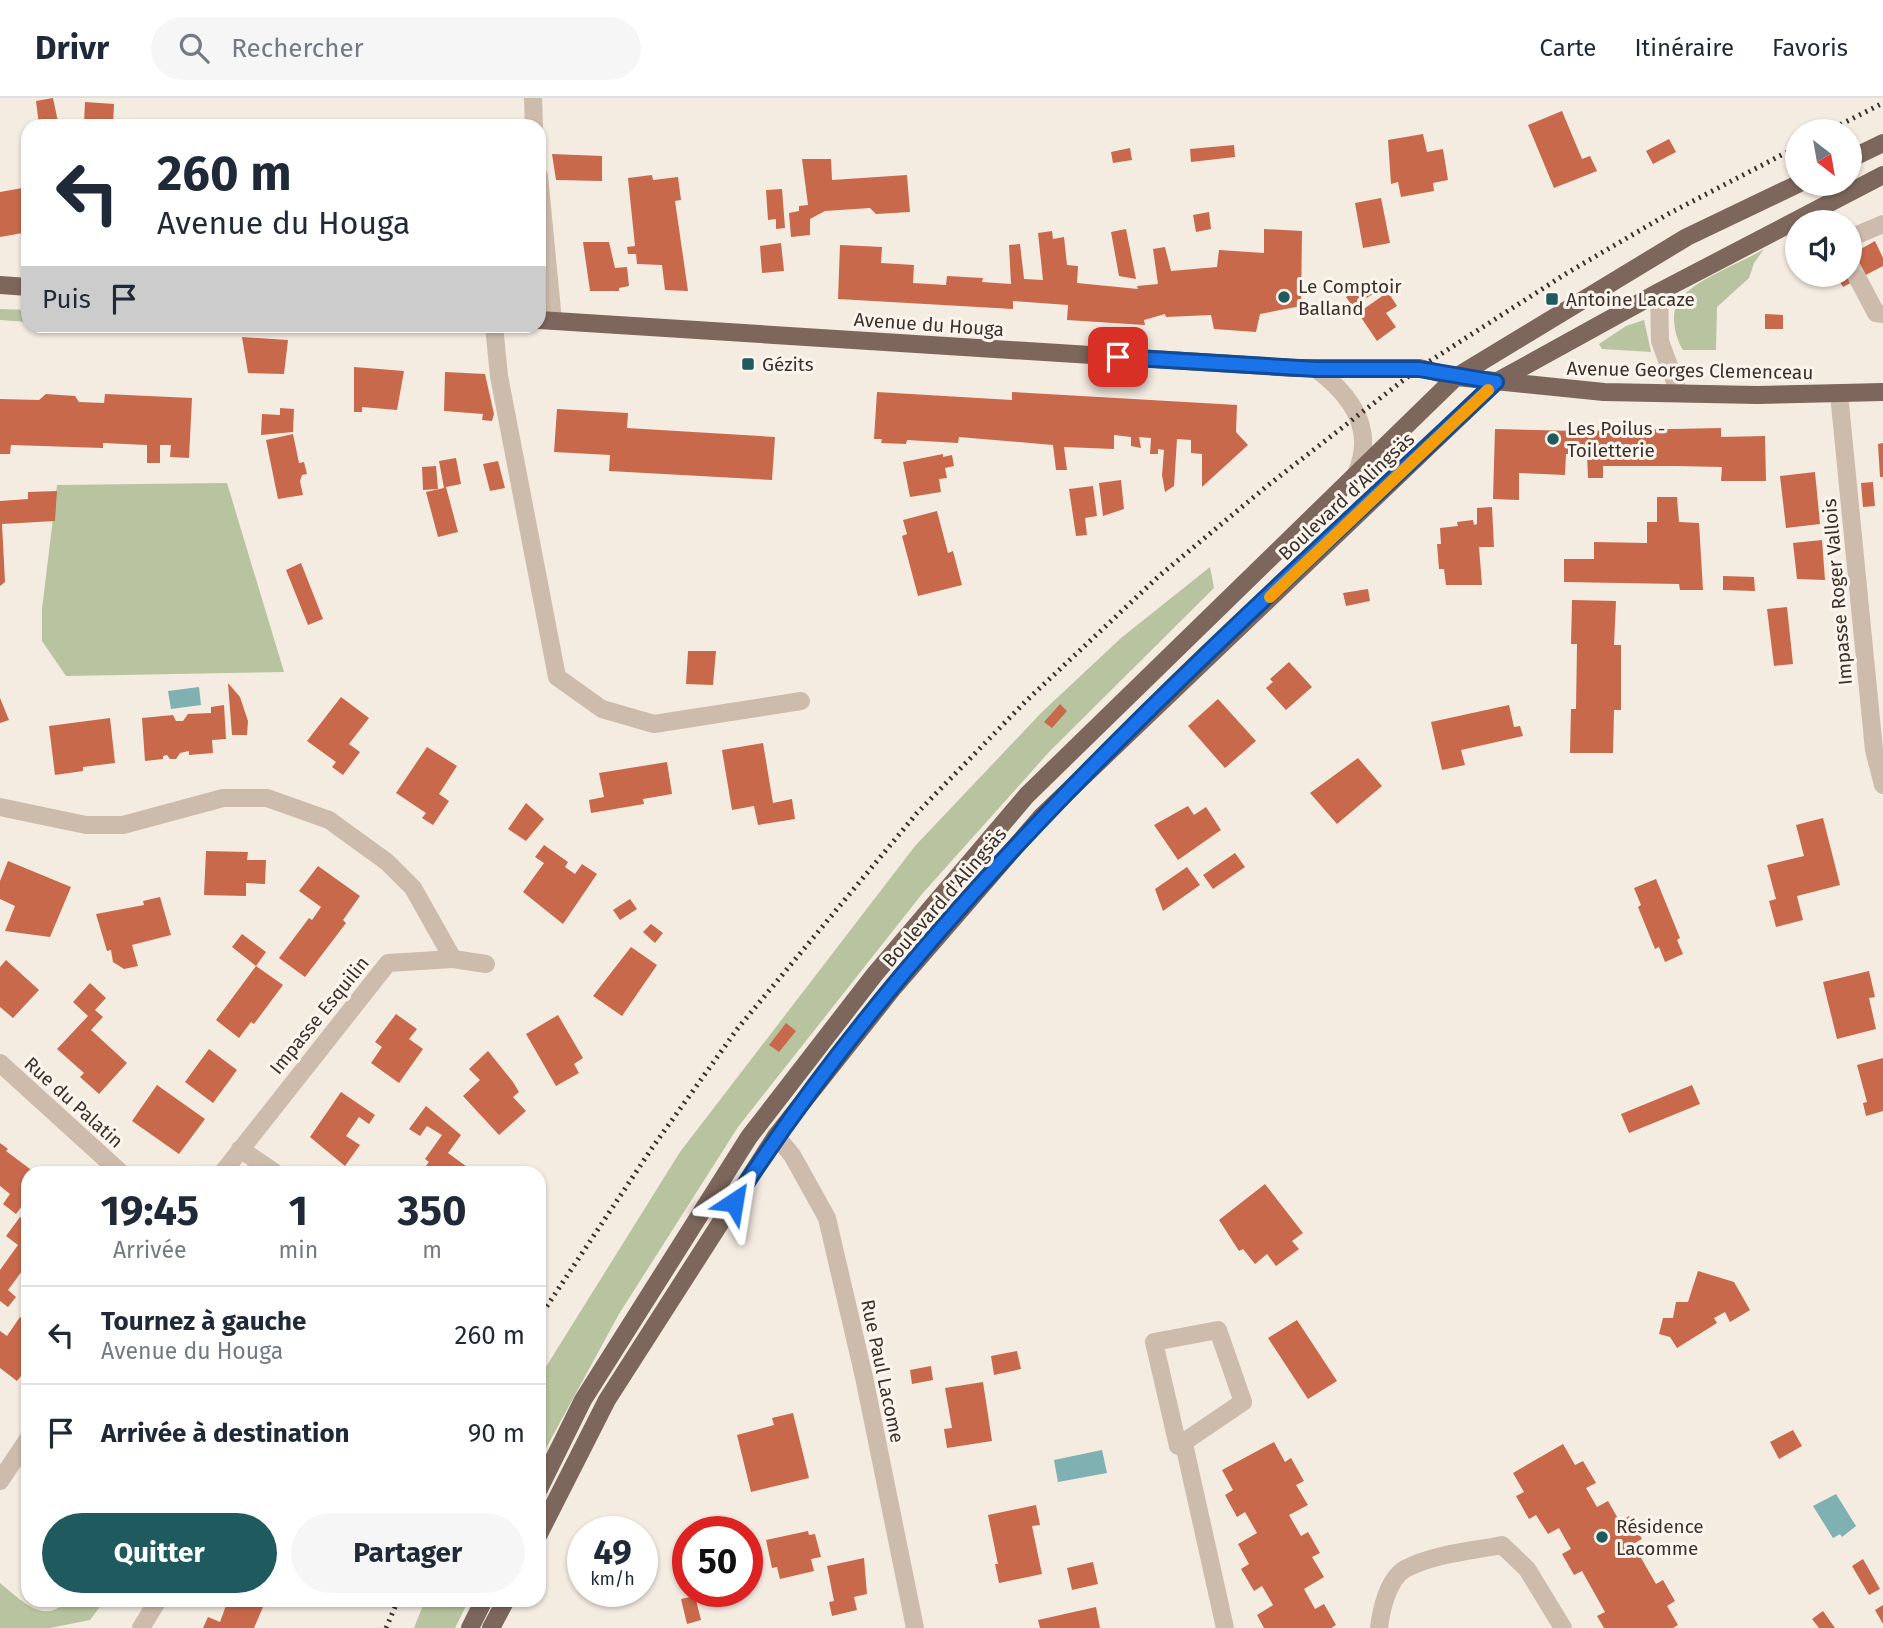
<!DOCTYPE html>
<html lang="fr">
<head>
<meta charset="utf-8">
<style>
  :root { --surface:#fff; --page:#f6f6f7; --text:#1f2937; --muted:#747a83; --line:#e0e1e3; --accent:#1f5a5e }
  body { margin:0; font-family:"Fira Sans",sans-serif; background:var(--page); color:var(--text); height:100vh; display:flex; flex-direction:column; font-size:26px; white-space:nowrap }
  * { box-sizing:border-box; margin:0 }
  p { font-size:23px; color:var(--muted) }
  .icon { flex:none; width:38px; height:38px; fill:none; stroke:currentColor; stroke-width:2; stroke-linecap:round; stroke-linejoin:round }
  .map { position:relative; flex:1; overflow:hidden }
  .side { position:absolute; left:21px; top:1068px; width:525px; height:441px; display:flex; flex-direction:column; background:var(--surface); border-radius:21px; box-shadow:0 2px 5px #0004 }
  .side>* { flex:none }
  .hud { position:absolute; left:21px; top:21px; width:525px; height:214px; border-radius:21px; box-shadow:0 2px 5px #0004; background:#fff; color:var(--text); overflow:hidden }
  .needle { width:46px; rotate:149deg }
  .buttons { position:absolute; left:1785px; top:21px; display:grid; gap:14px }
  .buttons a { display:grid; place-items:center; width:77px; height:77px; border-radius:50%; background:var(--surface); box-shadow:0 2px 5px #0004; font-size:35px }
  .speed { position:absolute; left:567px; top:1418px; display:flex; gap:14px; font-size:35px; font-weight:700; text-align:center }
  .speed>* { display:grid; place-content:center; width:91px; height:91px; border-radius:50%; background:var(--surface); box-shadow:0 2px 5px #0004; line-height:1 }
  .speed small { font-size:18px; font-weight:400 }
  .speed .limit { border:10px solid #d22; background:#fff; color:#111 }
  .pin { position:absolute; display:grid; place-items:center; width:60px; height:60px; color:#fff; margin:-30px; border-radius:14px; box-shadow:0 4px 10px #0006 }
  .me { position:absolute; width:77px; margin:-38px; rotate:33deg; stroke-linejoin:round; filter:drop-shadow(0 0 5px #0008) }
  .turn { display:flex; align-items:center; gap:24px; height:147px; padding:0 21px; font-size:32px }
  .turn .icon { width:91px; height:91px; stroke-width:2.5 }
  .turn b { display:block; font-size:49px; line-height:60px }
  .then { display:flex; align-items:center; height:66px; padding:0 21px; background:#0003; gap:14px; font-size:26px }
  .eta { display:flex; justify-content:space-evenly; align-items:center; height:119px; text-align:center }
  .eta b { font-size:42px; font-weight:700; line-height:49px }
  .button { display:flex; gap:14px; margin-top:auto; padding:14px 21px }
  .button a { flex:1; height:80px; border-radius:42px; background:var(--accent); color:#fff; font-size:28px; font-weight:700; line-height:80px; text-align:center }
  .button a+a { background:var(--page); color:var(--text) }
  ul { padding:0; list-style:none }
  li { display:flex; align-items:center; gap:21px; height:98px; padding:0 21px; border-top:2px solid var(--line) }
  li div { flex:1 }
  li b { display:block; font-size:26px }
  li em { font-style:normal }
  header { display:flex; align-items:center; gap:42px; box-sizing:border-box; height:98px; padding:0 35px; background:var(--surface); border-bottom:2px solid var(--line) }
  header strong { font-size:33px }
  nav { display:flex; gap:38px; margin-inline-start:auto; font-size:24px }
  .search { width:490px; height:63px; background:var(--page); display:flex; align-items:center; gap:18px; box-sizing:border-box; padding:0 24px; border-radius:38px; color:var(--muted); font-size:26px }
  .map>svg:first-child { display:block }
  .green { fill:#b8c4a0 }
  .water { fill:#7fb0b2 }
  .building { fill:#c8694b }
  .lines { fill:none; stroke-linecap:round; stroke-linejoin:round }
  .minor-tunnel { stroke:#cfc6bd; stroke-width:18; stroke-dasharray:18 9; stroke-linecap:butt }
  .minor { stroke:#cdbbac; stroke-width:18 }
  .major { stroke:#7d675c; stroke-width:18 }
  .rail { stroke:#3b302b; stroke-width:5; stroke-dasharray:2 5; stroke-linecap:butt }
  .route-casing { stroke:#114b97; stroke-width:18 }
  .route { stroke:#1a73e8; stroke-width:12 }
  .slow { stroke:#f59e0b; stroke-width:12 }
  .poi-dot { fill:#1f5a5e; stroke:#fbf5ee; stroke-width:2.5 }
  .labels { text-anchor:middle; stroke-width:6; stroke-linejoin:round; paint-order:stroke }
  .poi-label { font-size:19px; fill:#3b302b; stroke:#fbf5ee; text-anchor:start }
  .street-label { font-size:19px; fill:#3b302b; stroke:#fbf5ee }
</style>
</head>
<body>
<header>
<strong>Drivr</strong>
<div class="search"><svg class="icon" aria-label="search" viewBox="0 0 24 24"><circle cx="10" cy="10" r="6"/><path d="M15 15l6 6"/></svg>Rechercher</div>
<nav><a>Carte</a><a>Itinéraire</a><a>Favoris</a></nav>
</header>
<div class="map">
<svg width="1883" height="1530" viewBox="0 0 1883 1530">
  <rect width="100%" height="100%" fill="#f4ebe1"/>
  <path class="green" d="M1764 151 1754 165 1749 180 1717 209 1716 252H1683C1675 240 1669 214 1680 201 1696 181 1741 165 1764 151Z
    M0 211 28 212V224L0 222Z
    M1644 222 1651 254 1602 251 1599 246 1626 228Z
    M227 385 284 574 66 578 42 543V511L57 387Z
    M1210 469 1214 490 1049 654 922 796 738 1029 619 1216 539 1363V1280L680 1054 915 748 1042 614 1121 540Z
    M0 1485C20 1501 45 1529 67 1502H105L90 1522 50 1530H0Z
    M425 1502H469L455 1530H414Z"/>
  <path class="water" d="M199 589 201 607 171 611 168 593Z
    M1102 1352 1107 1375 1058 1384 1054 1362Z
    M1836 1396 1856 1428 1842 1439 1840 1436 1833 1440 1813 1408Z"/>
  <path class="building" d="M53 0 58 24 39 27 36 3Z
    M85 4 114 6 113 27 84 26Z
    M1562 13 1582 61 1590 58 1597 73 1554 90 1528 27Z
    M1423 36 1427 54 1443 51 1448 82 1433 85 1434 93 1401 99 1398 84 1391 86 1388 42Z
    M1669 41 1676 54 1653 66 1646 53Z
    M1234 47 1235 59 1191 64 1190 51Z
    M1130 50 1132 62 1113 65 1111 54Z
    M552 56 602 58V83L556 82Z
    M802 61H831L832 82 907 77 910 114 876 116 870 110 825 113 810 121V137L791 139 789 115 799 113V108L808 107Z
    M652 77 653 82 678 79 681 102 675 103 688 193 665 192 662 167 637 166 636 156H628L627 149 635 148 628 80Z
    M28 89V134L0 139V94Z
    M782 91 785 130 776 131V121L768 122 766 92Z
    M1381 100 1390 145 1363 150 1355 105Z
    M1209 114 1211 131 1196 134 1193 117Z
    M1126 131 1136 181 1119 178 1111 134Z
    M1264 131 1302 133 1301 208 1260 216 1256 234 1214 231 1211 217 1166 219 1165 216 1144 222 1145 227 1067 222 1068 207 1013 203V211L838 201 840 147 882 149 881 165 914 167 913 185 946 187 947 178 983 180 982 184 1011 186 1009 147 1020 146 1024 181 1043 182 1038 135 1052 133 1053 141 1064 139 1067 167 1078 168 1077 185 1138 191 1137 188 1158 186 1153 151 1165 149 1171 173 1217 169 1219 152 1264 155Z
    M1875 143 1883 160V168L1843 189 1836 177H1850V157Z
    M583 144H609L615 170 627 169 629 188 619 190V193H590Z
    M781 145 784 173 762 175 760 148Z
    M1369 184 1376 194 1353 209 1346 199Z
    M1388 194 1397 208 1386 215 1396 229 1377 243 1358 215Z
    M1765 216 1783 217V231H1765Z
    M242 239 288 242 284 276 248 275Z
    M354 269 404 273 397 312 362 309V314H354Z
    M445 274 485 276 494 316 492 323 482 322 483 316 444 313Z
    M877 294 1012 302V294L1237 307 1236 334 1248 347 1202 389V356L1191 355V342L1177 341 1174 388 1165 394 1162 377 1164 352 1158 351V356H1150L1151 340 1139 339 1141 350 1131 348V339L1114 337V351L1064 349 1067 372H1056L1053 347 959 339 958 345 907 342 906 346 881 345 882 341H874Z
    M46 296 75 298 79 304 104 305 105 296 192 300 189 360 170 359 171 347H160V365H147V347L103 345V350L11 347 10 356H0V301L39 302Z
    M280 310 294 311 293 334 261 337 262 316 280 317Z
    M557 311 628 315 627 330 775 339 772 382 609 373 610 357 554 354Z
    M1721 330V339L1765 338 1766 383H1721L1722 369 1675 368H1603V380H1588L1587 356H1566L1565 377 1519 375V402L1493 401 1495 331 1577 333Z
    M293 336 299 365 304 364 307 376 302 377 300 383 303 397 278 401 266 342Z
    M1883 345V379H1880L1878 346Z
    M943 356V359L952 357 954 368 945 370 947 380 939 381 941 394 910 399 903 364Z
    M456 360 461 386 446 389 458 434 438 439 426 394 444 390 439 363Z
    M498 363 505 390 490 393 483 366Z
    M436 368 438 391 423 392 422 369Z
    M1815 374 1820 426 1786 430 1780 378Z
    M1121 382 1124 411 1103 418 1099 385Z
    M1873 384 1875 408 1863 409 1861 385Z
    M1093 388 1097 418 1085 420 1087 437 1076 438 1069 391Z
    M57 393 55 423 2 426 5 484 0 488V403L28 401V394Z
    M1657 399H1677L1679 424 1699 425 1703 492H1680L1679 486 1564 484V461H1594V444L1647 445V424H1657Z
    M1492 409 1494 449H1479L1482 487H1446L1444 471H1439L1437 446H1441L1440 430 1458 428 1457 424 1473 422 1474 427 1477 426V410Z
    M937 413 948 455 953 453 962 487 918 498 902 438 907 436 903 422Z
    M1822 442 1825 482 1797 481 1793 445Z
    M301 465 323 521 308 527 286 472Z
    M1723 478 1754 479 1755 493 1723 492Z
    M1368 491 1370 503 1346 508 1343 495Z
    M1572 502 1616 503 1614 547H1621V612H1614L1613 655H1570L1571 611H1576L1577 546H1571Z
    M1787 509 1793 566 1774 568 1767 511Z
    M688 553H716L713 587 686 586Z
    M1289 564 1312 589 1286 612 1266 590 1273 584 1270 581Z
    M228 585 240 599 248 623 247 637H232Z
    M341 599 369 620 349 646 360 654 343 677 332 669 336 664 307 643Z
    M0 600 9 622 0 625Z
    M1218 601 1256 643 1225 670 1188 628Z
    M1060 606 1067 613 1052 630 1044 624Z
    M224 607 226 641 212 642 213 655 189 657V653L180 655 176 661H170L167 657 163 658V661L145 663 142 620 173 617 176 623H183L188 616 211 615V609Z
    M1509 607 1514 629 1520 628 1523 638 1461 652 1465 667 1442 672 1431 624Z
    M110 620 115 665 83 669V673L55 677 49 628Z
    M763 645 773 705 792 701 795 721 758 727 754 708 732 712 722 652Z
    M427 649 457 668 439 696 449 703 433 727 422 720 426 715 396 695Z
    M1358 660 1382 688 1337 726 1310 695Z
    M667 664 672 696 643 701 644 706 591 715 589 702 604 699 599 675Z
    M526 705 544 721 526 743 508 731Z
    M1188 708 1194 717 1206 709 1221 732 1178 762 1154 727Z
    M1823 720 1840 787 1797 798 1803 822 1776 829 1769 803 1776 801 1767 767 1804 758 1796 727Z
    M544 747 568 764 565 769 575 776 582 766 597 776 563 826 523 794 544 765 535 759Z
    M206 753 248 754 247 762H266L265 786 246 785V798L204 797Z
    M1235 755 1245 769 1213 791 1203 777Z
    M8 763 71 789 50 839 5 833 15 808 0 801V783Z
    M318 768 360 798 343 822 346 825 305 879 279 860 309 820 312 822 321 809 299 793Z
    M1187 769 1200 787 1163 813 1155 791Z
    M1656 781 1680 840 1677 842 1683 856 1665 864 1659 849 1655 851 1638 809 1641 807 1634 790Z
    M160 799 171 837 132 847 138 868 124 871 113 864 111 852 107 853 96 816 144 807 143 803Z
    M630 801 637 811 620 822 613 812Z
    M651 826 663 835 655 845 643 834Z
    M242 836 266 854 256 868 232 849Z
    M631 849 657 867 622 918 593 898Z
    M6 862 39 892 13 920 0 909V869Z
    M256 868 283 887 254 926 251 924 239 940 216 922Z
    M1869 873 1875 899 1869 900 1876 931 1837 941 1823 884Z
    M90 885 106 900 95 912 103 919 91 932 127 965 99 996 80 979 84 975 57 951 88 918 73 904Z
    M396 916 417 931 409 941 423 951 399 985 371 965 382 949 375 944Z
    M558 917 583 960 574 966 579 975 556 988 526 936Z
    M786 925 796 933 779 954 769 947Z
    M209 951 237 972 213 1005 185 984Z
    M488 953 513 984 519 994 513 999 526 1013 499 1037 463 998 480 982 469 971Z
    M1883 960V1013L1866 1018 1863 1005 1867 1004 1857 967Z
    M157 987 205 1021 179 1056 132 1023Z
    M1692 987 1700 1006 1629 1035 1621 1016Z
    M341 994 375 1017 369 1026 359 1019 346 1038 360 1047 345 1068 310 1039Z
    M426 1008 461 1037 448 1055 474 1074H421L429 1064 425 1061 442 1037 427 1028 420 1038 409 1031Z
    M0 1045 8 1051 6 1053 34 1074H28V1100L16 1116 3 1106 10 1096 0 1088Z
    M1265 1086 1303 1135 1292 1143 1299 1151 1276 1168 1267 1156 1255 1166 1243 1151 1239 1153 1219 1122Z
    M20 1119 28 1125V1165L8 1192 16 1199 8 1209 0 1203V1172L18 1147 6 1138Z
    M1698 1173 1734 1184 1750 1212 1730 1224 1725 1214 1714 1220 1717 1225 1677 1250 1670 1239 1659 1236 1663 1220H1673L1676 1204H1688Z
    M20 1219 28 1225V1269L17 1283 0 1270V1233L7 1238Z
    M1297 1222 1337 1283 1308 1301 1268 1240Z
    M1017 1253 1021 1271 994 1277 991 1258Z
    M931 1268 933 1282 912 1286 910 1272Z
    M983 1284 992 1343 947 1350 944 1331 952 1330 945 1290Z
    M793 1315 809 1380 751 1394 737 1337 774 1327 772 1320Z
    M1793 1332 1802 1348 1779 1361 1770 1344Z
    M1274 1344 1285 1364 1291 1360 1304 1383 1296 1387 1308 1407 1289 1417 1301 1438 1308 1434 1320 1455 1312 1459 1324 1479 1304 1491 1315 1511 1324 1506 1336 1527 1331 1530H1264L1257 1517 1273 1507 1262 1488 1254 1493 1241 1471 1249 1466 1238 1446 1257 1435 1245 1414 1237 1419 1225 1397 1233 1392 1222 1372Z
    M1563 1346 1575 1367 1583 1363 1596 1385 1586 1390 1597 1409 1608 1403 1620 1424 1629 1418 1642 1441 1633 1446 1656 1486 1663 1482 1675 1503 1667 1508 1678 1527 1673 1530H1604L1597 1518 1605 1514 1582 1473 1574 1477 1562 1456 1571 1451 1559 1430 1548 1436 1536 1417 1529 1421 1516 1398 1524 1394 1513 1375Z
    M1036 1407 1040 1427 1032 1428 1042 1476 999 1485 995 1466H998L988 1417Z
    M808 1433 809 1437 815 1436 821 1459 811 1461 814 1473 780 1481 777 1469 772 1470 766 1442Z
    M864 1460 867 1496 854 1499 857 1512 832 1518 829 1504 834 1503 827 1468Z
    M1863 1461 1880 1491 1869 1497 1852 1468Z
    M1093 1464 1098 1486 1072 1492 1067 1470Z
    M695 1498 701 1522 687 1526 681 1501Z
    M228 1502H266L254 1530H203L208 1519 220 1524Z
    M1883 1507V1526L1875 1512Z
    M1096 1509 1100 1530H1040L1038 1522Z
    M1823 1513 1835 1530H1819L1812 1521Z"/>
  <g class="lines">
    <path class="minor-tunnel" d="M1850 166 1858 181"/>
    <path class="minor" d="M533 0 534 28
      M539 78 553 223
      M1850 140 1883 126
      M1858 181 1876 215 1883 216
      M1659 194 1660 243 1679 295
      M494 228 499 278 557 579 602 611 654 626 801 603
      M1316 271C1351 297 1376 331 1356 376
      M1839 296 1874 652 1883 687
      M0 709 86 727H123L223 700H267L329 722 387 764 413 790 453 861
      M0 965 120 1074
      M776 1038 792 1057 827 1120 864 1279 915 1530
      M240 1051 274 1074
      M223 1074 388 865 453 861 486 866
      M1218 1232 1243 1304 1178 1348 1154 1244Z
      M1184 1346 1225 1530
      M0 1383 28 1341
      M141 1530 158 1502
      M1379 1530C1381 1512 1388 1481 1405 1471 1433 1456 1471 1453 1502 1447L1527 1471 1563 1530"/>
    <path class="major" d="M1850 61 1883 45
      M0 187 28 189
      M539 222 1295 270H1419L1456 279 1604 294 1757 297 1883 294
      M539 1391 583 1302 749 1039 875 876 1027 697 1456 279 1687 139 1798 86
      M539 1436 607 1302 776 1038 894 889 1042 718 1496 284 1659 194 1883 77
      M470 1530 484 1502
      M491 1530 506 1502"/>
    <path class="rail" d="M1828 33 1883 5
      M539 1220 652 1050 738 930 917 715 1025 604 1159 478 1267 388 1419 270 1567 175 1668 116 1797 49
      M386 1530 398 1502"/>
  </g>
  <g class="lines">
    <defs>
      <path id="route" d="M734 1104C936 789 1226 539 1496 284L1419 271H1316L1118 259"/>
    </defs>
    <use href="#route" class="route-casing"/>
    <use href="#route" class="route"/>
    <path class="slow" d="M1270 499 1488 292"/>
  </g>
  <g class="poi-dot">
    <circle cx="1284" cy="199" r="7"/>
    <rect x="1545" y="194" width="14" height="14" rx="3.5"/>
    <rect x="741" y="259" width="14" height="14" rx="3.5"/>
    <circle cx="1553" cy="341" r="7"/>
    <circle cx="1602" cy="1439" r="7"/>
  </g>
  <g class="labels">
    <g class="poi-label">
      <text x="1298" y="195">Le Comptoir<tspan x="1298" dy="22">Balland</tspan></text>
      <text x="1566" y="208">Antoine Lacaze</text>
      <text x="762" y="273">Gézits</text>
      <text x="1567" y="337">Les Poilus -<tspan x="1567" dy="22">Toiletterie</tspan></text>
      <text x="1616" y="1435">Résidence<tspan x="1616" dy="22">Lacomme</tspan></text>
    </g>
    <g class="street-label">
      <text transform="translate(929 226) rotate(4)" y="7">Avenue du Houga</text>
      <text transform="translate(1690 272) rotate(1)" y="7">Avenue Georges Clemenceau</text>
      <text transform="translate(1346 398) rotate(-43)" y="7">Boulevard d'Alingsäs</text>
      <text transform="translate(1837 494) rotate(-95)" y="7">Impasse Roger Vallois</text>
      <text transform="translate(944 799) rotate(-49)" y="7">Boulevard d'Alingsäs</text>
      <text transform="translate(319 917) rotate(-51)" y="7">Impasse Esquilin</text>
      <text transform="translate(74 1004) rotate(42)" y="7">Rue du Palatin</text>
      <text transform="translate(883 1273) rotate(78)" y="7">Rue Paul Lacome</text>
    </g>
  </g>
</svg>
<div class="buttons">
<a><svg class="needle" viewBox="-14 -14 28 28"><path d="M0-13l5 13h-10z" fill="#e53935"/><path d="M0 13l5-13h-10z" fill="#747a83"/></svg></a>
<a><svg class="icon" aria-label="sound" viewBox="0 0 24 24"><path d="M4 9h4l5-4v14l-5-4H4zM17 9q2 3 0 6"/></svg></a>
</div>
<div class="speed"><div>49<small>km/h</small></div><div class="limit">50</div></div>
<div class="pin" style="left:1118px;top:259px;background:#d93025"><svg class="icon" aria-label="arrive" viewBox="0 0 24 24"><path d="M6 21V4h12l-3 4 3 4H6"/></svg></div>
<svg class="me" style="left:734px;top:1104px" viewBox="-20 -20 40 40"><path d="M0-17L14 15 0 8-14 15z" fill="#1a73e8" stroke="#fff" stroke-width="4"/></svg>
<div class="hud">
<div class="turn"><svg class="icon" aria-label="left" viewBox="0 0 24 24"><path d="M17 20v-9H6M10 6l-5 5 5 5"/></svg><div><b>260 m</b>Avenue du Houga</div></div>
<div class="then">Puis<svg class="icon" aria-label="arrive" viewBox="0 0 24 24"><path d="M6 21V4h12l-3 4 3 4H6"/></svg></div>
</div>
<section class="side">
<div class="eta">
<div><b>19:45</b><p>Arrivée</p></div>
<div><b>1</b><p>min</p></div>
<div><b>350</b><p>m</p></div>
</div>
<ul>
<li><svg class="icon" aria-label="left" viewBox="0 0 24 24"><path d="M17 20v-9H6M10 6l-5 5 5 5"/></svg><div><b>Tournez à gauche</b><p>Avenue du Houga</p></div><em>260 m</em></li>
<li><svg class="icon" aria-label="arrive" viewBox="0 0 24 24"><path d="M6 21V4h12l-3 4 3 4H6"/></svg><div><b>Arrivée à destination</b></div><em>90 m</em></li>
</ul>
<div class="button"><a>Quitter</a><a>Partager</a></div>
</section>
</div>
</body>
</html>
